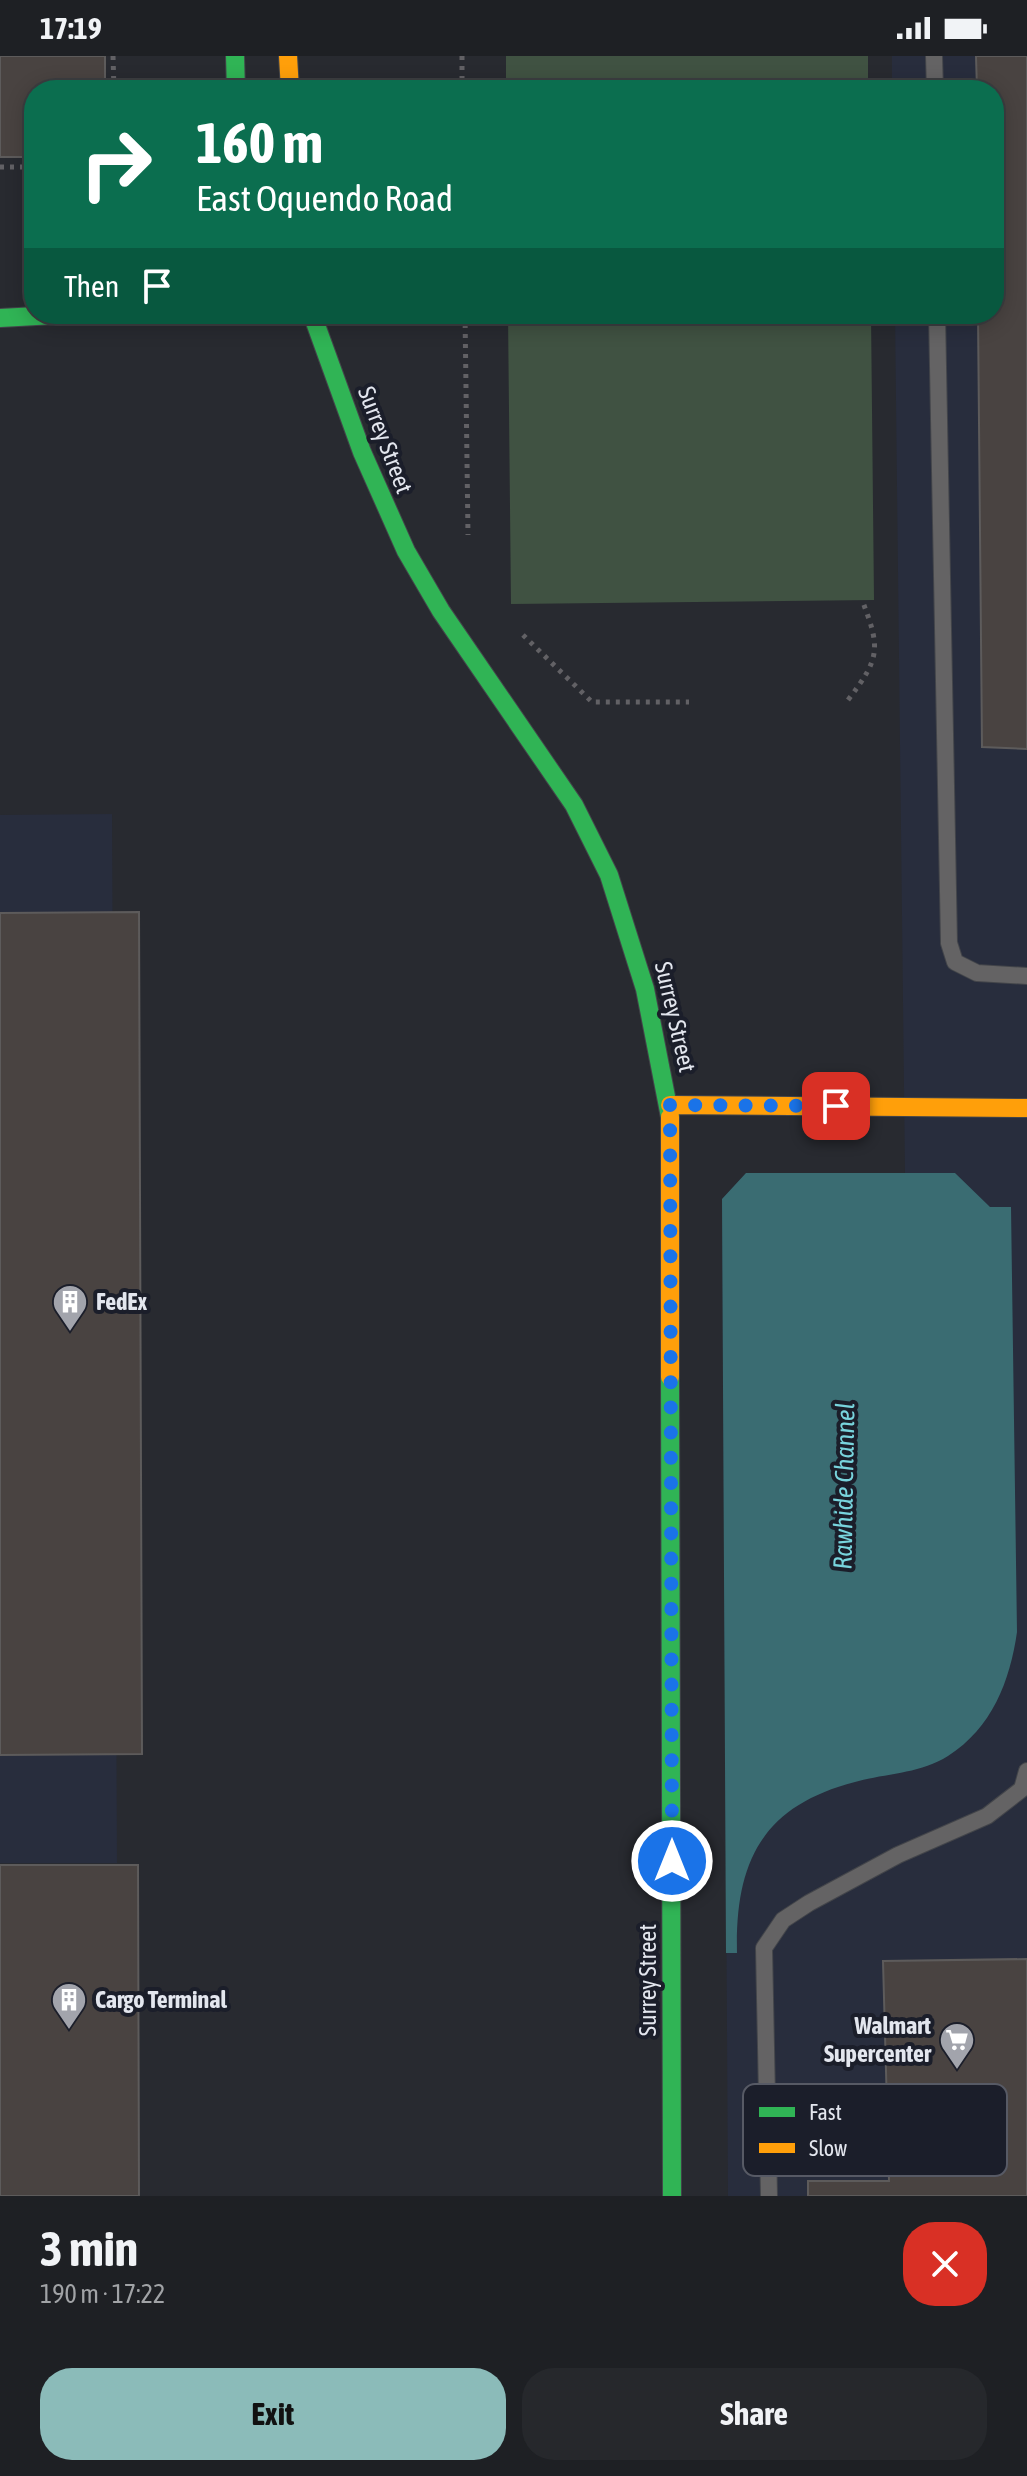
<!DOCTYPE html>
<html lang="en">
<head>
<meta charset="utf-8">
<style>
  :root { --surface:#1e2024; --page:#26282c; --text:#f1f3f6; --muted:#a1a3a6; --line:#3c3e41; --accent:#8bbbb9 }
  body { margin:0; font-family:"Asap Condensed",sans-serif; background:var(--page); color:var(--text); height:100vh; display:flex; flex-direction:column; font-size:30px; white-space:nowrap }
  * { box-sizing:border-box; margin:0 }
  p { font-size:26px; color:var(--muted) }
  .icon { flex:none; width:44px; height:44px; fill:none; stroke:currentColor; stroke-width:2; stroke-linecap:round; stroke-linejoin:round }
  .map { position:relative; height:2140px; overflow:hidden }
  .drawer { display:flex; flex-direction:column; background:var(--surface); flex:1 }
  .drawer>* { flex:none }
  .top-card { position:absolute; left:24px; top:24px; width:980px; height:244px; border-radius:32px; box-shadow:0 4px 20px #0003,0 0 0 2px var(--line); background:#0b6e4f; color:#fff; overflow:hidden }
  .pin { position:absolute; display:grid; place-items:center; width:68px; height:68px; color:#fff; margin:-34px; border-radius:16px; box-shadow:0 4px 12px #0006 }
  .me { position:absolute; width:88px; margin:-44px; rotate:0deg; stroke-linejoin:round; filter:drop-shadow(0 0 6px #0008) }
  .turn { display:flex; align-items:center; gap:28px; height:168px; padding:0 40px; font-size:36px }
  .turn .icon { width:104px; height:104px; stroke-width:2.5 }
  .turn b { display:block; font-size:56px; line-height:68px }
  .then { display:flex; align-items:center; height:76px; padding:0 40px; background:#0003; gap:16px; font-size:30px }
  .round { display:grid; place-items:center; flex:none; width:84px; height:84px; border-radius:32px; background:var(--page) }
  .head { display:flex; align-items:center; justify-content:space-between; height:136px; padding:0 40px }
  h1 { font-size:48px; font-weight:700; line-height:60px }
  .button { display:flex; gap:16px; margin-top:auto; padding:16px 40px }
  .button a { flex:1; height:92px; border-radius:32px; background:var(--accent); color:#111; font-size:32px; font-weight:700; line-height:92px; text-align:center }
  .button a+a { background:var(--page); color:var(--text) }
  .status { display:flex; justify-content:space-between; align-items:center; height:56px; padding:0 40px; background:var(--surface); direction:ltr }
  .status svg { height:22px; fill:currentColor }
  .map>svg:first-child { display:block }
  .built { fill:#282d3d }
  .green { fill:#405242 }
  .water { fill:#3a6c72 }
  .building { fill:#494341; stroke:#5d5b5b; stroke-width:2 }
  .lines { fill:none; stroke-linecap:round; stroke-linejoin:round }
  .lane-casing { stroke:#43454a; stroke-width:18 }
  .fast-casing { stroke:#43454a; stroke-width:20 }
  .slow-casing { stroke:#43454a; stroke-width:20 }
  .path { stroke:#626165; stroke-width:5; stroke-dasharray:4 6; stroke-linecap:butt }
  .lane { stroke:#646364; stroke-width:16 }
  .fast { stroke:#30b455; stroke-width:18 }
  .slow { stroke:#ff9f0a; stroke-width:18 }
  .route { stroke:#1a73e8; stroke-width:14; stroke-dasharray:0 25.2 }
  .labels { text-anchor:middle; stroke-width:8; stroke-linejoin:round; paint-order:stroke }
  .street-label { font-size:24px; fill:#e3e6ee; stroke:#1b1e2a }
  .poi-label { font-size:24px; font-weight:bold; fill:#e3e6ee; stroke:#1b1e2a; text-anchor:start }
  .water-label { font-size:26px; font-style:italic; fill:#78d4dd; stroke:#1b1e2a }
  .key { fill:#1b1e2a; stroke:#575a65; stroke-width:2 }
  .key-label { font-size:22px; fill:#e3e6ee }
</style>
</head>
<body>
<div class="status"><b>17:19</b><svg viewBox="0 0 49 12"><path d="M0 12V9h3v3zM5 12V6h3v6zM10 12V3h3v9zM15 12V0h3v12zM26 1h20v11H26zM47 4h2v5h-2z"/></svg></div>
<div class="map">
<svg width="1027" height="2140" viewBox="0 0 1027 2140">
  <rect width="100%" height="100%" fill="#282a30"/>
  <path class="built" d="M892 0H1027V2140H728L722 1143 746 1117H905L895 258H994V34H892Z
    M112 758 117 1807H0V759Z"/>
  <path class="green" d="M506 0H868V34H506Z
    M508 258H871L874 544 511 548Z"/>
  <path class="water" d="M746 1117H955L990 1151H1011L1017 1576C1010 1625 992 1672 948 1700 919 1718 887 1717 855 1726 762 1750 735 1806 737 1897H726L722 1143Z"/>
  <path class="building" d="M0 0H105V34H34V101H0Z
    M976 0H1027V693L982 691 978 258H994V34H977Z
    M139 856 142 1698 0 1699V857Z
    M0 1809H138L139 2140H0Z
    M1027 1903V2140H808V2125H889L883 1905Z"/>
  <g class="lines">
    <defs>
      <path id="lane" d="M934 0 935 34
        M937 258 949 887 955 906 977 917 1027 920
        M769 2140 764 1892 783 1864 809 1847 898 1799 987 1760 1022 1733 1027 1715"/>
      <path id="fast" d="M235 0 236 34
        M312 258 362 396 406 495 441 555 574 749 609 819 645 933 670 1061
        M0 262 73 258
        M670 1321 672 2140"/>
      <path id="slow" d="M288 0 290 34
        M670 1049 1027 1052
        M670 1061V1321"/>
    </defs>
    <use href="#lane" class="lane-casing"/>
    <use href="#fast" class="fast-casing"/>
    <use href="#slow" class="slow-casing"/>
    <path class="path" d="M113 0 114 34
      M462 0V34
      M376 34 401 26 429 34
      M0 111H34
      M465 258 468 479
      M523 579 592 646H689
      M848 644C880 602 881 593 862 544"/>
    <use href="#lane" class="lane"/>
    <use href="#fast" class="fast"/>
    <use href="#slow" class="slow"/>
  </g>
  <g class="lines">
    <path class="route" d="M672 1805 670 1049 836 1050"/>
  </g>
  <defs>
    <symbol id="building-pin" viewBox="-11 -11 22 30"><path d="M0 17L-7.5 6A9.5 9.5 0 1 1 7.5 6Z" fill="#a2a4ac" stroke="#1b1e2a"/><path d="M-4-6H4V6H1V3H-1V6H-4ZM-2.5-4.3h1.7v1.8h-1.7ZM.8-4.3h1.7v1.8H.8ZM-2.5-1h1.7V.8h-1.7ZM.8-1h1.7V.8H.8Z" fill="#fff"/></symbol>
    <symbol id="supermarket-pin" viewBox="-11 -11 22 30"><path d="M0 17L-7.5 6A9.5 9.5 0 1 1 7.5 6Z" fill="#a2a4ac" stroke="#1b1e2a"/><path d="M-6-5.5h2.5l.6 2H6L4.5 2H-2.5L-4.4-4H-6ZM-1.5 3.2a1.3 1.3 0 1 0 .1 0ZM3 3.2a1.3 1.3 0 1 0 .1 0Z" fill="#fff"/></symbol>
  </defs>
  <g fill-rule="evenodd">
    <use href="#building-pin" x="50" y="1226" width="40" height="54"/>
    <use href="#building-pin" x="49" y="1924" width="40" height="54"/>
    <use href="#supermarket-pin" x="937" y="1964" width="40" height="54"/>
  </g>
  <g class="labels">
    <g class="street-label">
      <text transform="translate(385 384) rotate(69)" y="8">Surrey Street</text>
      <text transform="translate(675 961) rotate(77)" y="8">Surrey Street</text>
      <text transform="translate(648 1924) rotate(-90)" y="8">Surrey Street</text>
    </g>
    <g class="poi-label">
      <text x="96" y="1254">FedEx</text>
      <text x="95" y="1952">Cargo Terminal</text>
      <text x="931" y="1978" text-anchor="end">Walmart<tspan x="931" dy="28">Supercenter</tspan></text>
    </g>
    <g class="water-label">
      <text transform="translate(844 1430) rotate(-89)" y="9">Rawhide Channel</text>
    </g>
  </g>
  <rect x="743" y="2028" width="264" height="92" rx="12" class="key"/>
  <rect x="759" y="2051" width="36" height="10" fill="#30b455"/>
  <rect x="759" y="2087" width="36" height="10" fill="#ff9f0a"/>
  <g class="key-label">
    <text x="809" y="2064">Fast</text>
    <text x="809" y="2100">Slow</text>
  </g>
</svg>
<div class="pin" style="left:836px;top:1050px;background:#d93025"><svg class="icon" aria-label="arrive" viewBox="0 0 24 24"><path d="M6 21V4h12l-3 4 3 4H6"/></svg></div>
<svg class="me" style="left:672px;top:1805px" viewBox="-20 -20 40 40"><circle r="17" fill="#1a73e8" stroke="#fff" stroke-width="3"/><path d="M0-11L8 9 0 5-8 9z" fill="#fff"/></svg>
<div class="top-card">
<div class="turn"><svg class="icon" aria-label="right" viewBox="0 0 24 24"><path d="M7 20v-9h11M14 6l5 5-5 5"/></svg><div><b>160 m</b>East Oquendo Road</div></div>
<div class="then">Then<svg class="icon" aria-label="arrive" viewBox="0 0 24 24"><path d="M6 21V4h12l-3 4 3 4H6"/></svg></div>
</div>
</div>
<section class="drawer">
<div class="head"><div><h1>3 min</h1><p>190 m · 17:22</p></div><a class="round" style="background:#d93025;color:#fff"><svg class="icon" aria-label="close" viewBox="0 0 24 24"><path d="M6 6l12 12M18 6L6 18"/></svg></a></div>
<div class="button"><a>Exit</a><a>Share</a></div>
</section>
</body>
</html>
